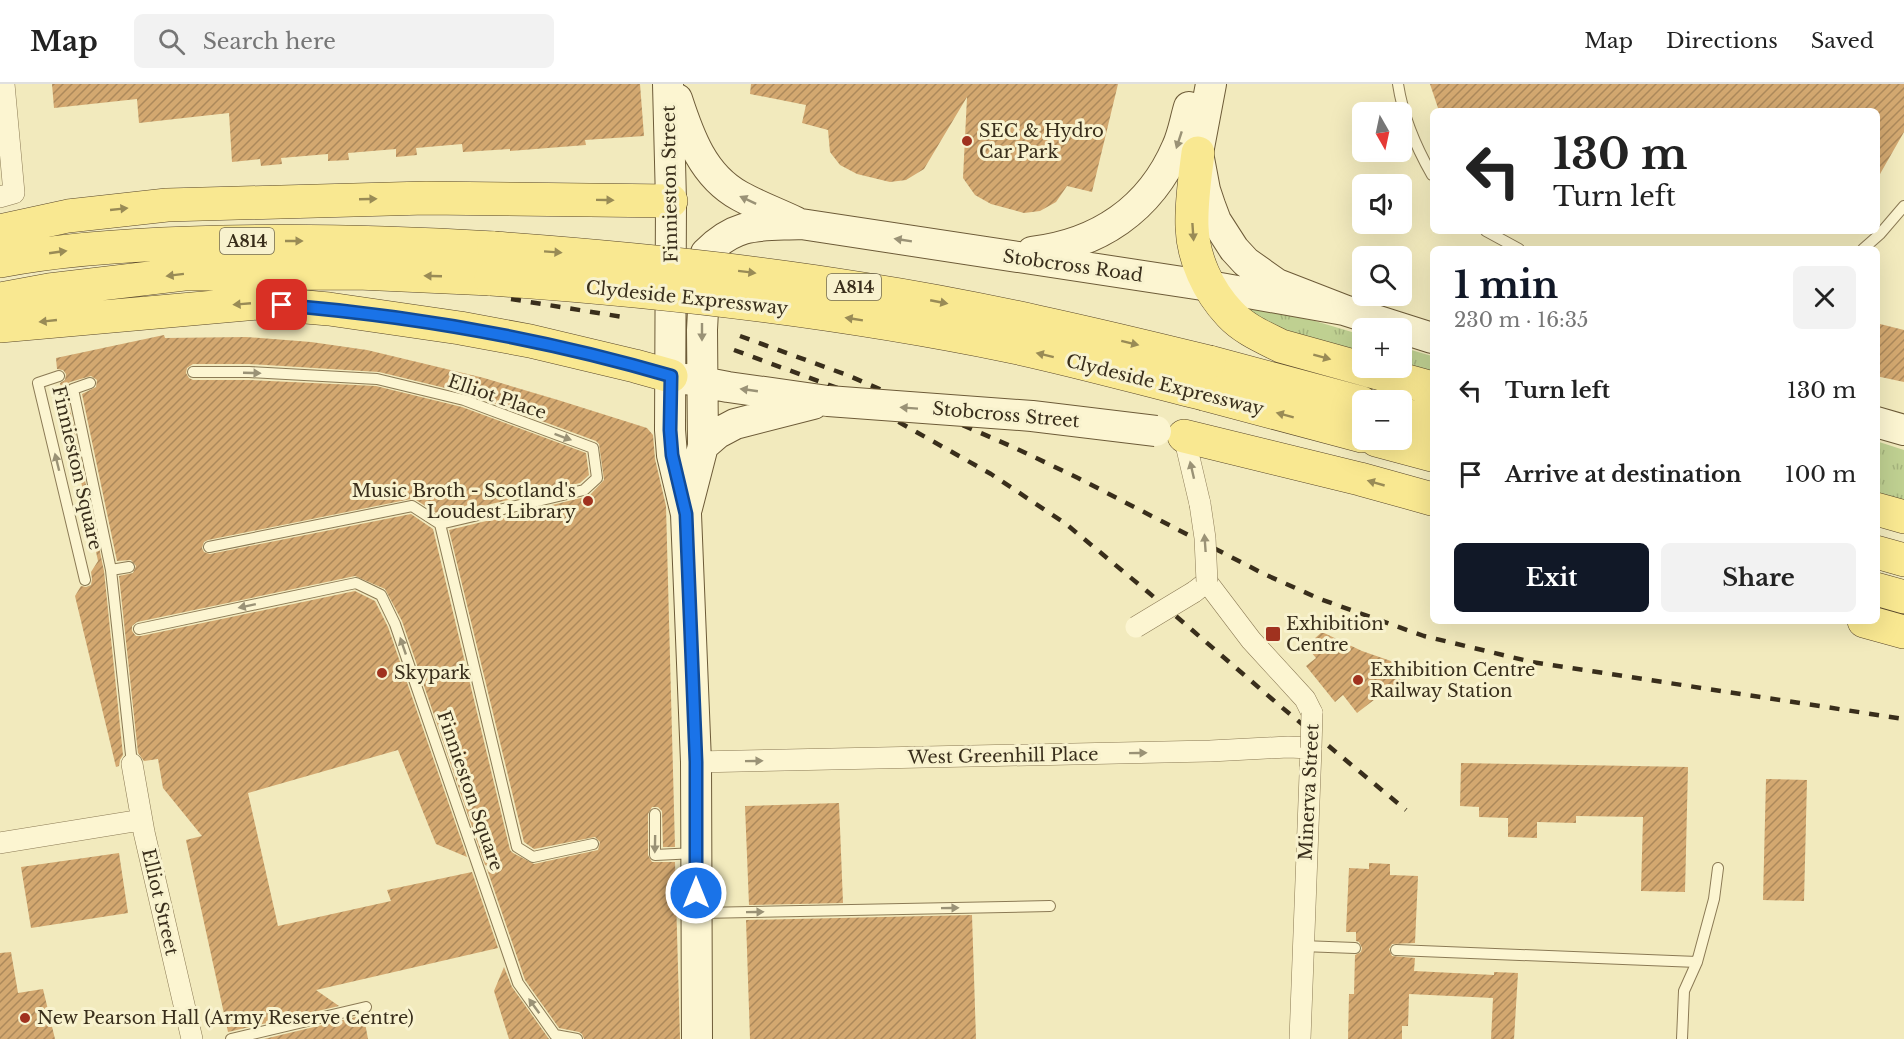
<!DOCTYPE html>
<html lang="en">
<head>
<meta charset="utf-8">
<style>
  :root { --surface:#fff; --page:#f2f2f2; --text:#222; --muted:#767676; --line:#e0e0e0; --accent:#111827 }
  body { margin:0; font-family:"Libre Baskerville",serif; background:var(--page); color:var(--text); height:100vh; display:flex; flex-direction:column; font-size:22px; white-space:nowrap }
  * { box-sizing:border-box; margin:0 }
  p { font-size:20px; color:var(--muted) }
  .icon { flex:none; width:33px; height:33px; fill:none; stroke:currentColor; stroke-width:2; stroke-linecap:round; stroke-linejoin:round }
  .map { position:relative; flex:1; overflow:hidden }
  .panel { position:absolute; left:1430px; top:162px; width:450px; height:378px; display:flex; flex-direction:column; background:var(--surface); border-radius:9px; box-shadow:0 6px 24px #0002 }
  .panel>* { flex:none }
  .top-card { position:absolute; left:1430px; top:24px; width:450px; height:126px; border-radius:9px; box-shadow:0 6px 24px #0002; background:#fff; color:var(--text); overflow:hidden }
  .needle { width:39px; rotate:171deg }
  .fabs { position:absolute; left:1352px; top:18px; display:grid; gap:12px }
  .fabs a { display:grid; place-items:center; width:60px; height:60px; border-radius:9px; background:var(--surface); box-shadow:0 6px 24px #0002; font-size:30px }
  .pin { position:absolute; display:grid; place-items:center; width:51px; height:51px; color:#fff; margin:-26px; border-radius:12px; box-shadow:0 3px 9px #0006 }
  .me { position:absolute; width:66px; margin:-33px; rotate:0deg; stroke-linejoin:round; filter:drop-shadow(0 0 4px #0008) }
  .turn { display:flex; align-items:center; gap:21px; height:126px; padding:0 24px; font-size:27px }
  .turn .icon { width:78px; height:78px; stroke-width:2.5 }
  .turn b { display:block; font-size:42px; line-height:51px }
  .round { display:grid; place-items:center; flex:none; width:63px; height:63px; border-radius:9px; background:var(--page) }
  .head { display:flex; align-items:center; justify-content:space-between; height:102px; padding:0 24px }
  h1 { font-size:36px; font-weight:700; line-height:45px; color:var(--accent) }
  .action { display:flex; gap:12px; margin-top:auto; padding:12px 24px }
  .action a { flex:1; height:69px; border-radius:9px; background:var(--accent); color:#fff; font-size:24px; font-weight:700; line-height:69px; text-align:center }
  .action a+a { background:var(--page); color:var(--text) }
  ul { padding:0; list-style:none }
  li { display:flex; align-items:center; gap:18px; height:84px; padding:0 24px }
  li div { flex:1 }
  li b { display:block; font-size:22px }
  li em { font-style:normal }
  header { display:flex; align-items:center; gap:36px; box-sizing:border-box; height:84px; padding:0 30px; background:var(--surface); border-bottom:2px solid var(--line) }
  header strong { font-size:28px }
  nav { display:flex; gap:33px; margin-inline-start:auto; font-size:21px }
  .search { width:420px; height:54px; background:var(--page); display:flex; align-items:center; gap:15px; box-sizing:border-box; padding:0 21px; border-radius:9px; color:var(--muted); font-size:22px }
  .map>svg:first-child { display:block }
  .grass { fill:url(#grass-tufts) }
  .building { fill:url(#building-hatch); fill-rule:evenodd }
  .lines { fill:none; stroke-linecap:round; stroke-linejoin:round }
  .lane-casing { stroke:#8b7a55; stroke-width:12 }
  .street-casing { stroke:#8b7a55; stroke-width:22 }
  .secondary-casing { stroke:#6d5b38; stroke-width:32 }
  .primary-casing { stroke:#58462a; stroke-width:34 }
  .lane { stroke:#fcf5d1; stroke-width:10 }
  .street { stroke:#fcf5d1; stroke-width:21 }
  .secondary { stroke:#fcf5d1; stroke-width:30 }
  .primary { stroke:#f9e891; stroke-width:33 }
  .rail { stroke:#392e1b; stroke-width:4.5; stroke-dasharray:10 10; stroke-linecap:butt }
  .street-bridge-casing { stroke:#8b7a55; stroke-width:22; stroke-linecap:butt }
  .secondary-bridge-casing { stroke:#6d5b38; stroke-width:32; stroke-linecap:butt }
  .primary-bridge-casing { stroke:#58462a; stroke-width:34; stroke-linecap:butt }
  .street-bridge { stroke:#fcf5d1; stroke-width:21 }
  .secondary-bridge { stroke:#fcf5d1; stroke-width:30 }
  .primary-bridge { stroke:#f9e891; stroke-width:33 }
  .oneway { fill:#9a9276 }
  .oneway2 { fill:#998b56 }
  .route-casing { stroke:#114b97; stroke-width:15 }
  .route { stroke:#1a73e8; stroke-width:10 }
  .poi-dot { fill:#a0321f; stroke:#f8f2ce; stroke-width:2 }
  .labels { text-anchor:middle; stroke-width:6; stroke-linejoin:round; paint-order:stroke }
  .shield { fill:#f8f2ce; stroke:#726951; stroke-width:1.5 }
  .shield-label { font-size:16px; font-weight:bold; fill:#392e1b }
  .poi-label { font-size:18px; fill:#392e1b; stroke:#f8f2ce; text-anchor:start }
  .street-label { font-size:18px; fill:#392e1b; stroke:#f8f2ce }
</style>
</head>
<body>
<header>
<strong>Map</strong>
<div class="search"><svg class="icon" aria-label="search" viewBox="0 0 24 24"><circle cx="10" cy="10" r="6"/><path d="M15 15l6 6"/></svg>Search here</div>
<nav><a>Map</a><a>Directions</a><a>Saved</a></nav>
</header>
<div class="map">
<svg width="1904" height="955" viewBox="0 0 1904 955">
  <defs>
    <pattern id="grass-tufts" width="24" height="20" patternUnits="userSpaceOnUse" patternTransform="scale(1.5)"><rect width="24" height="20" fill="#bfd091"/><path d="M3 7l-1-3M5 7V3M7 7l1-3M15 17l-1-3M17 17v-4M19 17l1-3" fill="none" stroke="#a5b37c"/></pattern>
    <pattern id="building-hatch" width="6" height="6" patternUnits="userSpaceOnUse" patternTransform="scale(1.5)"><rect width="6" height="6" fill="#d3a870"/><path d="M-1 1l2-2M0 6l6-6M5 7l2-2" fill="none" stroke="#ac895b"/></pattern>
  </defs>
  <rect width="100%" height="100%" fill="#f2eabd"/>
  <path class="grass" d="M1239 221 1315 237 1362 251V272L1273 247Z
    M1401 263 1432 272V291L1401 282Z
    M1876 357 1904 366V428L1877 419Z"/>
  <path class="building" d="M52 0H640L644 52 585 56 586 61 510 67V65L463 68 462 60 416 64 417 71 396 73V65L348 69 349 76 328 77V70L281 74 282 80 261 82 260 75 232 78 229 29 139 39 137 15 54 24Z
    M751 0H1118L1092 108 1067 102 1056 118 1040 127 1024 129 991 120 975 111 963 94 967 13 924 85 906 96 890 98 857 90 840 81 830 68 828 46 802 39 806 21 750 10Z
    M1430 0H1904V48L1876 97V27H1439Z
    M1876 239 1904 246V298L1876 292Z
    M164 251 165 254 246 253 311 258 367 266 484 294 558 316 647 344 653 351 655 375 666 422 675 763H663L662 727 658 723H652L648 730V771L652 778H675L680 955H584L582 950 579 948 559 944 525 896 487 785 493 784 485 781 402 537 385 505 355 492 137 538 132 542V547L136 552H141L355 507 375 517 388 543 467 773 436 760 398 666 248 709 278 842 391 817 387 806 472 788 498 864 316 906 339 922 228 948 186 756 202 752 163 704 158 675 144 677 138 669 119 492 133 489 136 482 131 476 117 477 82 310 96 303 97 296 91 292 70 298 67 300 66 306 104 487 123 671 120 676 119 682 116 683 75 512 81 502 86 503 91 501 92 495 91 488 98 477 60 299 65 296 66 290 63 286 57 285 56 274ZM249 280 379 288 466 309 596 357 599 360 604 396 589 412 449 446 524 758 534 765 595 753 600 758 598 766 534 780 513 769 510 766 433 445 411 430 210 470 204 468 202 464 204 458 208 456 411 415 416 416 441 432 580 399 589 391 586 369 462 323 376 302 249 296H193L189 294 186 289 187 284 193 280Z
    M1322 548 1362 567 1414 585 1357 629 1343 611 1335 618 1306 582 1316 574 1306 562Z
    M1461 679 1688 683 1685 808 1641 807 1643 733 1576 732V739L1537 738V754L1508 753V734L1479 733V723L1460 722Z
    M1766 695 1807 696 1804 817 1763 816Z
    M839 719 843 819 749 821 745 722Z
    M119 769 128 829 31 844 21 783Z
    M1369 779 1390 780V791L1418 792 1415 859 1392 860 1389 865 1392 872 1415 874 1414 887 1494 891V888L1518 889 1514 955H1491L1493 914 1409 910 1408 942H1402V955H1348L1349 910H1354L1355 871 1361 868 1362 864 1359 858 1356 857V848H1346L1349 784 1369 785Z
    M972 831 976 955H750L746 836Z
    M11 868 18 909 43 905 55 955H0V869Z
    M504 883 512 903 549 955H509L494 907Z
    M356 933 365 939 368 955H264Z"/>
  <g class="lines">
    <defs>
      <path id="lane" d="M1398 0C1403 33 1416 63 1432 91
        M1486 147 1519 165
        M1863 165 1880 150 1904 122
        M193 288H249L377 295 464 316 593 364 597 394 584 406 440 440
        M59 292 38 299 85 496
        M90 299 73 305 111 486
        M209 463 412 422 440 440 517 763 533 773 593 760
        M129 483 111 486 132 680
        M139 545 356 499 381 511 395 540 518 899 555 951 577 955
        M655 730V771L696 769
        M700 829 1050 822
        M1302 862 1355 864
        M1396 866 1697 878
        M231 955 366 923
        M1682 955 1684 907 1697 878 1714 815 1718 784"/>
      <path id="street" d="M0 113 14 109 4 0
        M1184 352 1200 420
        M1194 508 1207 498 1251 556 1305 615 1312 629
        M696 678 1210 667 1288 663 1311 664 1300 955
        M132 680 144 748 192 955
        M0 759 141 736"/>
      <path id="secondary" d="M668 0 671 117 670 346 672 371 686 430 696 678 697 955
        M1211 0 1198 69 1205 106 1210 121 1216 137 1234 165 1246 178 1277 200 1344 226 1432 254
        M677 15C689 52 703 92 740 112 758 122 777 129 796 138
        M1032 168C1098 160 1150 126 1177 63 1183 50 1185 36 1189 23
        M686 295 728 303 828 317
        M1876 338 1904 346
        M703 362 718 349 735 340 813 320
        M687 424 703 362 702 246 706 169C738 137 760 142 801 140L1209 202 1344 226"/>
      <path id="primary" d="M1198 69C1195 93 1191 118 1192 143 1193 174 1208 207 1230 230 1244 245 1263 253 1281 262L1432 304
        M0 147 68 132 167 121 426 114 671 117
        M0 177C63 165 126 161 190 159 291 155 393 158 494 164
        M0 215 49 206 184 190 358 189 491 195
        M0 242 259 219 329 225 460 244 530 257 635 282 671 292
        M1209 278 1362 319
        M1204 310 1362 352
        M1401 330 1432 338
        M1184 352 1360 395 1432 415
        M1376 356 1432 371
        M1876 425 1904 433
        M1876 468 1904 476
        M1876 505 1904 513
        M1864 537 1904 548"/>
    </defs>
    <use href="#lane" class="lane-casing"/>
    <use href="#street" class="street-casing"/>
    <use href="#secondary" class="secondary-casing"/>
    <use href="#primary" class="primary-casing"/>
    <use href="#lane" class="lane"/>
    <use href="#street" class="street"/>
    <use href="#secondary" class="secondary"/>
    <use href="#primary" class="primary"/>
    <path class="rail" d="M514 200 627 219
      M511 215 623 233
      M740 252 847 291 1013 363 1078 394 1264 490 1320 515 1424 552 1532 578 1904 635
      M734 266 840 305 991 390 1066 440 1148 508 1279 621 1406 726"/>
    <defs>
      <path id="street-bridge" d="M1200 420 1205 454 1207 498
        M1136 543 1194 508
        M1311 664 1312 629"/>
      <path id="secondary-bridge" d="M828 317 1032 332 1156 347"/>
      <path id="primary-bridge" d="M494 164C618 173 741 185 863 205 980 223 1095 250 1209 278
        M491 195C665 207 838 227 1009 262 1075 276 1139 294 1204 310"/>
    </defs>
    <use href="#street-bridge" class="street-bridge-casing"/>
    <use href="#secondary-bridge" class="secondary-bridge-casing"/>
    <use href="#primary-bridge" class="primary-bridge-casing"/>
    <use href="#street-bridge" class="street-bridge"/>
    <use href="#secondary-bridge" class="secondary-bridge"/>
    <use href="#primary-bridge" class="primary-bridge"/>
  </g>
  <defs><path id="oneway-solid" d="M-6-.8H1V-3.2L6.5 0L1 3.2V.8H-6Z" transform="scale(1.5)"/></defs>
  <g class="oneway">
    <use href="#oneway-solid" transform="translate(1179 56) rotate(108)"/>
    <use href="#oneway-solid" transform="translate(748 116) rotate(-155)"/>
    <use href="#oneway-solid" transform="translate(903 156) rotate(-171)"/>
    <use href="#oneway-solid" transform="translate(702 248) rotate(90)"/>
    <use href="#oneway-solid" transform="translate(252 289) rotate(2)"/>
    <use href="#oneway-solid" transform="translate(749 306) rotate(-172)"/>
    <use href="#oneway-solid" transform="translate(909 324) rotate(-176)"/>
    <use href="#oneway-solid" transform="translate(563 353) rotate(20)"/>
    <use href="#oneway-solid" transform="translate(57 378) rotate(-104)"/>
    <use href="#oneway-solid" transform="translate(1192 386) rotate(-103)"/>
    <use href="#oneway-solid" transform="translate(1205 459) rotate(-94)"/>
    <use href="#oneway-solid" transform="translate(247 522) rotate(168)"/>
    <use href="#oneway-solid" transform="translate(403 562) rotate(-109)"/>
    <use href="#oneway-solid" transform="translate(1138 669) rotate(-1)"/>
    <use href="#oneway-solid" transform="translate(754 677) rotate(-1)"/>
    <use href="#oneway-solid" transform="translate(655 760) rotate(91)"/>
    <use href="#oneway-solid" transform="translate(950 824) rotate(-1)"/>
    <use href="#oneway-solid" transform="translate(755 828) rotate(-1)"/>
    <use href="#oneway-solid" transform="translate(534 922) rotate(-126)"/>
  </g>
  <g class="oneway2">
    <use href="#oneway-solid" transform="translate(368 115) rotate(-2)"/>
    <use href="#oneway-solid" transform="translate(605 116) rotate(1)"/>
    <use href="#oneway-solid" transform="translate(119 125) rotate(-6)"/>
    <use href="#oneway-solid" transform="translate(1193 148) rotate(86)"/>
    <use href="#oneway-solid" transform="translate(294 157)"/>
    <use href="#oneway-solid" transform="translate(58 168) rotate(-8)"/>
    <use href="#oneway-solid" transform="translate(553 168) rotate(4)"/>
    <use href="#oneway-solid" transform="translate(747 188) rotate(7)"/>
    <use href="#oneway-solid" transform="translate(175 191) rotate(173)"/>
    <use href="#oneway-solid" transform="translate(433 192) rotate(-178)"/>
    <use href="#oneway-solid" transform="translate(939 218) rotate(11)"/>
    <use href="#oneway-solid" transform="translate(242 220) rotate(175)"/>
    <use href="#oneway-solid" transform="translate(854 235) rotate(-171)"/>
    <use href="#oneway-solid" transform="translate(48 237) rotate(174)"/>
    <use href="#oneway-solid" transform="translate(1130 259) rotate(14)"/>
    <use href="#oneway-solid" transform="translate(1045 271) rotate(-166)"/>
    <use href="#oneway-solid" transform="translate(1322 273) rotate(15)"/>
    <use href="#oneway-solid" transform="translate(1285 331) rotate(-165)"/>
    <use href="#oneway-solid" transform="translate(1376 399) rotate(-164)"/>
  </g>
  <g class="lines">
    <defs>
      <path id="route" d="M282 221C413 232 545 255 671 292L670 346 672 371 686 430 696 678V809"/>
    </defs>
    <use href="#route" class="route-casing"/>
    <use href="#route" class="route"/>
  </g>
  <g class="poi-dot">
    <circle cx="967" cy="57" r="6"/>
    <circle cx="588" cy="417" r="6"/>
    <rect x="1265" y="542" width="16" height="16" rx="3"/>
    <circle cx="382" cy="589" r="6"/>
    <circle cx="1358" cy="596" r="6"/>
    <circle cx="25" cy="934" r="6"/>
  </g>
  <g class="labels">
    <g class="shield">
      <rect x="220" y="144" width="54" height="26" rx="4.5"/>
      <rect x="827" y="190" width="54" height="26" rx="4.5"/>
    </g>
    <g class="shield-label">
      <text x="247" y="163">A814</text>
      <text x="854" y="209">A814</text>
    </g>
    <g class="poi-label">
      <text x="979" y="53">SEC &amp; Hydro<tspan x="979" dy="21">Car Park</tspan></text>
      <text x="576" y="413" text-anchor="end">Music Broth - Scotland's<tspan x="576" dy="21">Loudest Library</tspan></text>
      <text x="1286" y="546">Exhibition<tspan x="1286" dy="21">Centre</tspan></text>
      <text x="1370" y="592">Exhibition Centre<tspan x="1370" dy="21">Railway Station</tspan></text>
      <text x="394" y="595">Skypark</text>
      <text x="37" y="940">New Pearson Hall (Army Reserve Centre)</text>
    </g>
    <g class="street-label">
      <text transform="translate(670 100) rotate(-91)" y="6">Finnieston Street</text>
      <text transform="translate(1073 182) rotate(8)" y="6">Stobcross Road</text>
      <text transform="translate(687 214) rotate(6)" y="6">Clydeside Expressway</text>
      <text transform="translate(1165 301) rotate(14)" y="6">Clydeside Expressway</text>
      <text transform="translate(497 313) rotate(19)" y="6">Elliot Place</text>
      <text transform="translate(1006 331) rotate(5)" y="6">Stobcross Street</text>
      <text transform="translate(77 384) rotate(77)" y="6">Finnieston Square</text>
      <text transform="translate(1003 672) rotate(-1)" y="6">West Greenhill Place</text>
      <text transform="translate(470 707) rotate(71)" y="6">Finnieston Square</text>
      <text transform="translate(1309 708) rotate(-87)" y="6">Minerva Street</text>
      <text transform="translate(160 818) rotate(77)" y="6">Elliot Street</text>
    </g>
  </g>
</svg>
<div class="fabs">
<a><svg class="needle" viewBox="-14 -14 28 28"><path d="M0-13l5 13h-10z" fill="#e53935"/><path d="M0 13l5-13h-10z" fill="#767676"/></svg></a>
<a><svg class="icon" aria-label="sound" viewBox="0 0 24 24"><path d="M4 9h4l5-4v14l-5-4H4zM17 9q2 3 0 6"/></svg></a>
<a><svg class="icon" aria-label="search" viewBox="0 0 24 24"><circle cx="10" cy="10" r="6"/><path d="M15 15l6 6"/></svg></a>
<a>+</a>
<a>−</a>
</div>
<div class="pin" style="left:282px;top:221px;background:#d93025"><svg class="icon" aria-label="arrive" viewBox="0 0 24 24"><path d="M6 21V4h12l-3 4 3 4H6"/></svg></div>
<svg class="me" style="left:696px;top:809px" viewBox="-20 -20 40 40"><circle r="17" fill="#1a73e8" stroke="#fff" stroke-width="3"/><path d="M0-11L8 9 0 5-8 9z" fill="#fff"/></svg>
<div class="top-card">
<div class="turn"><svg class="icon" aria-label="left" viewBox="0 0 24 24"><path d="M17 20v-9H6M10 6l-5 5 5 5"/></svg><div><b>130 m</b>Turn left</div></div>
</div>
<section class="panel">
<div class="head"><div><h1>1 min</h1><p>230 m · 16:35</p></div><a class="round"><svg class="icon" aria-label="close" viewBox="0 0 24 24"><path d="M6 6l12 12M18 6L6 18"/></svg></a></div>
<ul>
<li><svg class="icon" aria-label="left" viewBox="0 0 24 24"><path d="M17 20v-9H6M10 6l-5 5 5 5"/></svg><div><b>Turn left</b></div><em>130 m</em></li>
<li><svg class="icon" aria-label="arrive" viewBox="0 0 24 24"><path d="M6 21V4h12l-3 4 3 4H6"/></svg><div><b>Arrive at destination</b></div><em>100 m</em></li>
</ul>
<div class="action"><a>Exit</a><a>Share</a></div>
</section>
</div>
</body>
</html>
